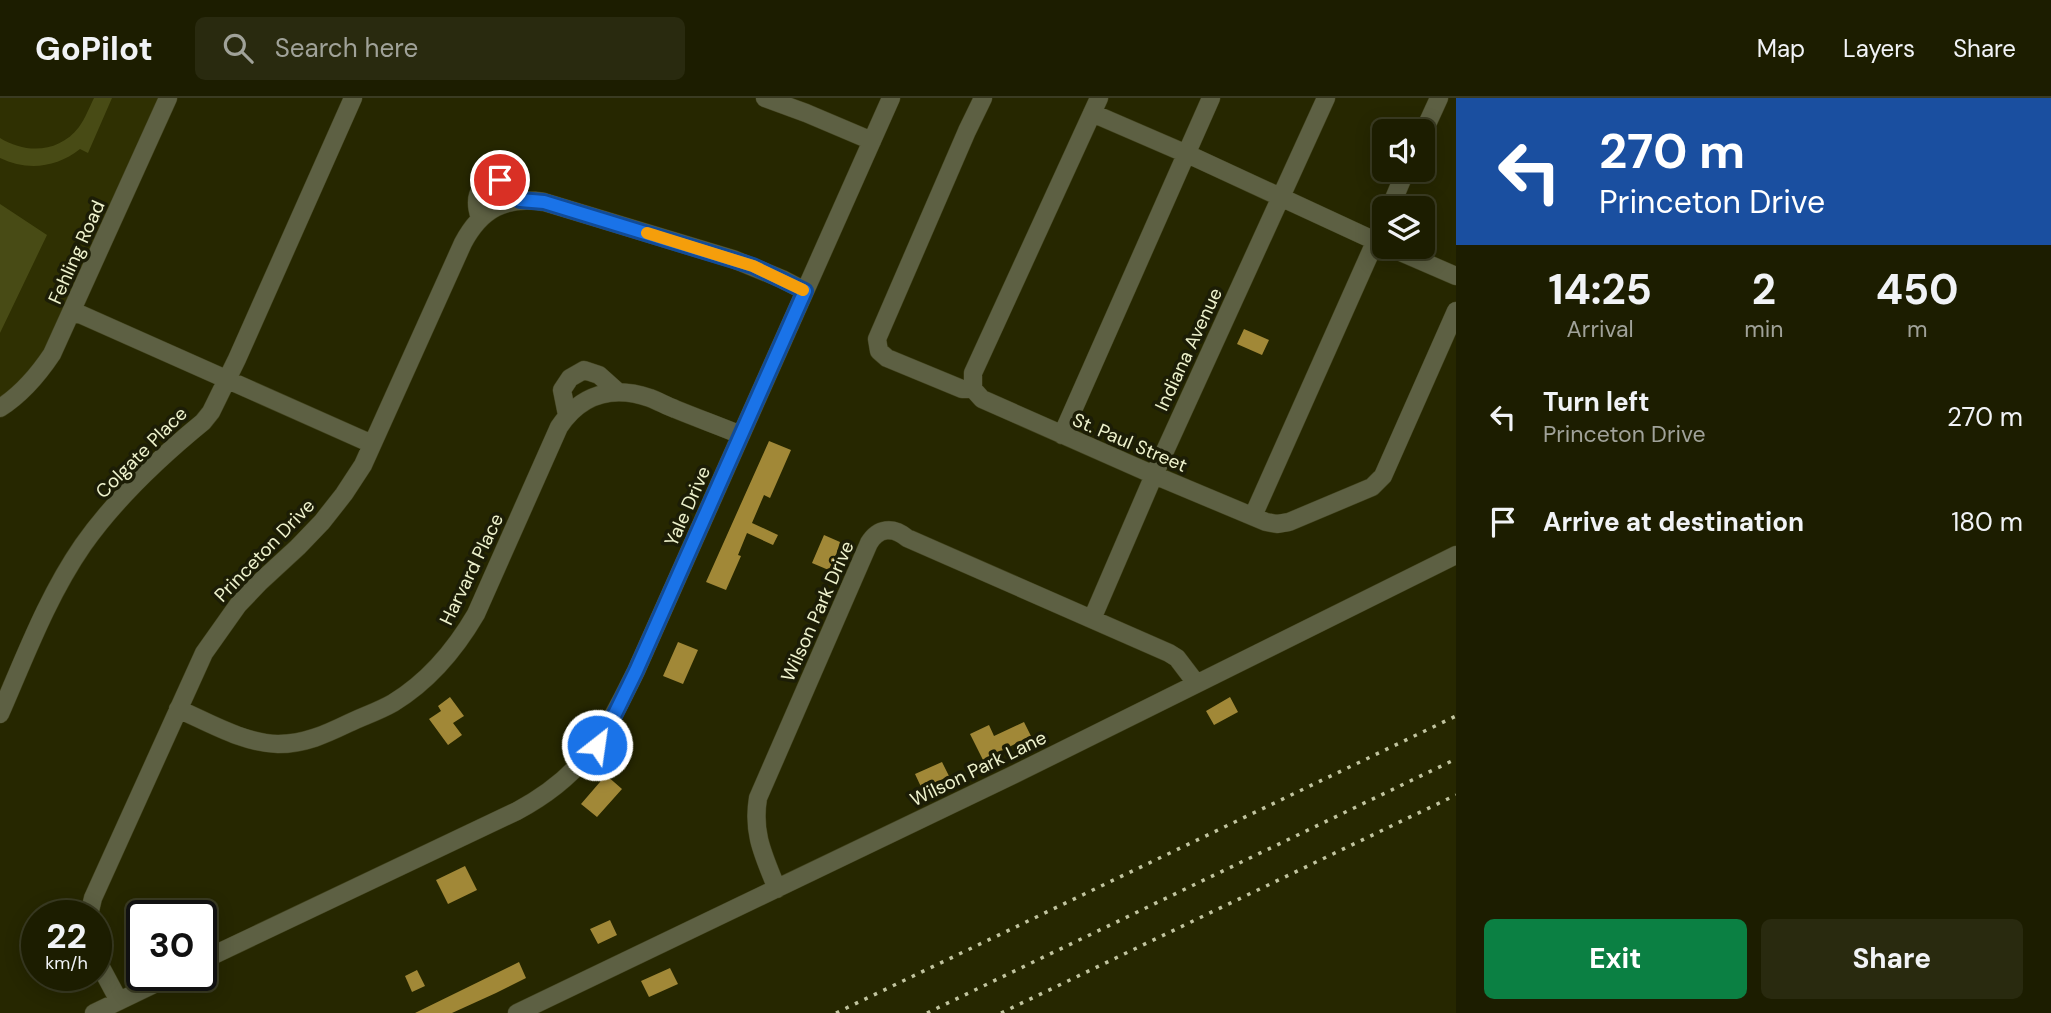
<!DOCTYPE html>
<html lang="en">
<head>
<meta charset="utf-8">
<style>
  :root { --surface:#1c1d00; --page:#292a0f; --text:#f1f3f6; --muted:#a0a299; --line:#3a3b22; --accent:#0b8043 }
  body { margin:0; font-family:"DM Sans",sans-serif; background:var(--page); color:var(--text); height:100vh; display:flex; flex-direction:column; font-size:26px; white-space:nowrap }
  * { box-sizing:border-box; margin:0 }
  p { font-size:23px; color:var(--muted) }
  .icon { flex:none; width:38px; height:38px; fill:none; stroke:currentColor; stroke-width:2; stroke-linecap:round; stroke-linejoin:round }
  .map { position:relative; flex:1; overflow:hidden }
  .details { display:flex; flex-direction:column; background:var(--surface); width:595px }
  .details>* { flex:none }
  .guide { background:#1a4fa0; color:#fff; overflow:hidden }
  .tools { position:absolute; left:1372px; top:21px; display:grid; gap:14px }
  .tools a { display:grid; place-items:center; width:63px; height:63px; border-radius:10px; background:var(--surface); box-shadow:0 4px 18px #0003,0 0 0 2px var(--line); font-size:35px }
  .speed { position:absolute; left:21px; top:802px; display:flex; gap:14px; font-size:35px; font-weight:700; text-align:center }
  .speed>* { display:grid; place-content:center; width:91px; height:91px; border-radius:50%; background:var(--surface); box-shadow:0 4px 18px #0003,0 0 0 2px var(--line); line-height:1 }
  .speed small { font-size:18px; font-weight:400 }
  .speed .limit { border:4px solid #111; border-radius:10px; background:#fff; color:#111 }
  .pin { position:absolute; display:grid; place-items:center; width:60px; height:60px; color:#fff; margin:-30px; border:4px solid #fff; border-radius:50%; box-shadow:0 2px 7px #0007 }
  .me { position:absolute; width:77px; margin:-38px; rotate:30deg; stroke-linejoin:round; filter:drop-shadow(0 0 5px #0008) }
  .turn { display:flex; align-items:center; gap:24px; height:147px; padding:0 28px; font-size:32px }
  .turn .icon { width:91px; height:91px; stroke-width:2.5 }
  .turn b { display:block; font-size:49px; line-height:60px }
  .eta { display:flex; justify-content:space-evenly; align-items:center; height:119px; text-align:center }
  .eta b { font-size:42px; font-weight:700; line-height:49px }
  .cta { display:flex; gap:14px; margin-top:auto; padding:14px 28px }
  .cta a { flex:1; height:80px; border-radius:10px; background:var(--accent); color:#fff; font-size:28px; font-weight:700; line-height:80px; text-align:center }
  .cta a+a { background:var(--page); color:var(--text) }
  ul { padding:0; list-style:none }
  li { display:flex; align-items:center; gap:21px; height:105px; padding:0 28px }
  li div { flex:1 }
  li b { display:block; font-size:26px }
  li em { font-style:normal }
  header { display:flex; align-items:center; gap:42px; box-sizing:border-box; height:98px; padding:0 35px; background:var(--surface); border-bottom:2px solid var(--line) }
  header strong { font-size:33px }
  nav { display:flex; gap:38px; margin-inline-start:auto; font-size:24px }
  .search { width:490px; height:63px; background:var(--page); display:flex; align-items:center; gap:18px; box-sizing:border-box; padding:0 24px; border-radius:10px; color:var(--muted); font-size:26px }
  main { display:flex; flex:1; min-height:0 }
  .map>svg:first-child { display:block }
  .built { fill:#2f3002 }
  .green { fill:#484b15 }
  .building { fill:#a18837 }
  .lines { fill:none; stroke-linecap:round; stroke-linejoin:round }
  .minor-casing { stroke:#42431d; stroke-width:19 }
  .minor { stroke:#5d6043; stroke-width:18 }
  .rail { stroke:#c1c49f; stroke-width:3.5; stroke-dasharray:3.5 7; stroke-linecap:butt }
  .route-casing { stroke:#114b97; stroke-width:18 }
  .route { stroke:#1a73e8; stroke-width:12 }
  .slow { stroke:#f59e0b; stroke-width:12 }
  .labels { text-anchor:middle; stroke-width:7; stroke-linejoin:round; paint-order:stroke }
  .street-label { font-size:19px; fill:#eef2cd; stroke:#1c1d06 }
</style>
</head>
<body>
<header>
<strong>GoPilot</strong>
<div class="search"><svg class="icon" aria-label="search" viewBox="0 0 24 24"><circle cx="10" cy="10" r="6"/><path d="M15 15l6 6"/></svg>Search here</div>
<nav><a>Map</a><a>Layers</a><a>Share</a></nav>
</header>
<main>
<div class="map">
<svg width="1456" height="915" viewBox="0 0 1456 915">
  <rect width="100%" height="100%" fill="#262700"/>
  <path class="built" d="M0 0H159L77 189 40 260 21 284 0 302Z"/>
  <path class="green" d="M94 0H112L88 55 80 51C56 70 27 73 0 60V40C26 56 59 55 79 29 85 21 89 10 94 0Z
    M0 106 47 137 0 235Z"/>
  <path class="building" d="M1244 231 1269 242 1262 257 1237 246Z
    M769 343 791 352 770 400 764 397 752 425 778 437 773 447 747 435 738 457 741 458 726 492 706 484Z
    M824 437 840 444 831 473 812 465Z
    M678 544 698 552 683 586 663 578Z
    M450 599 464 618 453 625 462 637 448 647 429 621 441 613 438 608Z
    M1230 599 1238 614 1214 627 1206 613Z
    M1024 624 1031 638 983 662 970 636 989 627 994 638Z
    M942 664 949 678 922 691 915 676Z
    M606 677 622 691 597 719 581 706Z
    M465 768 477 792 448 806 436 782Z
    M610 822 617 837 598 846 590 831Z
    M519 864 526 880 496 895 452 915H415Z
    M670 870 678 886 649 899 641 883Z
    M417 872 425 888 412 894 405 878Z"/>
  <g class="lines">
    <defs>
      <path id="minor" d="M765 0 806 15 872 43
        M1099 0 973 275V291L982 301 1154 377 1266 424 1277 426 1289 424 1372 389 1383 378 1456 213
        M1092 15 1196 60 1384 147
        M1423 35 1439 0
        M1390 110 1406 72
        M480 120C471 94 483 80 511 84L518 93 520 102
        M1389 149 1456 178
        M73 213 372 346
        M973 291H962L887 260 879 253 877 241 967 33 983 0
        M0 310C22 296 38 277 52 256L168 0
        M567 317 562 292 570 280 584 272 599 277 618 294
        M1062 337 1211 0
        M1253 418 1384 124
        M1092 521 1154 377 1326 0
        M178 611C210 625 243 645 278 646 305 646 326 636 349 625 364 618 379 613 393 605 429 583 455 552 476 516L559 329C581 296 612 287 650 300 658 303 667 308 675 311 697 320 719 328 741 337
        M0 616C25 559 47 499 83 447 116 400 159 360 203 324L211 314 237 261 353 0
        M777 791C764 758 752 736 758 700L869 445C878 430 893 428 907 440L1169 555 1177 560 1196 585
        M89 817 93 800 204 555 238 507 259 485 298 449 322 424 344 396 363 367 463 145C481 111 505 98 544 104L733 161 782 181 805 193
        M96 860 119 903
        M201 863 517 713C584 677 604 638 636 573L891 0
        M94 915 173 877
        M517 915 1017 675 1456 457"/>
    </defs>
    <use href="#minor" class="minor-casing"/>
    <use href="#minor" class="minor"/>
    <path class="rail" d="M836 915 1456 618
      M927 915 1456 661
      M1001 915 1456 697"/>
  </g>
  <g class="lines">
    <defs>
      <path id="route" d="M500 82 513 86 520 102 544 104 753 168 805 193 636 573 610 626 597 647"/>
    </defs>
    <use href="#route" class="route-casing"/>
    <use href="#route" class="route"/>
    <path class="slow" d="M647 135 753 168 803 192"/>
  </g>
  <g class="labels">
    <g class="street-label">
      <text transform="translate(76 154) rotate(-66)" y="7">Fehling Road</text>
      <text transform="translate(1188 251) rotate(-65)" y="7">Indiana Avenue</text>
      <text transform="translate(1130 344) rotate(23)" y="7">St. Paul Street</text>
      <text transform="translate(141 354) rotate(-45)" y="7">Colgate Place</text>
      <text transform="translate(687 408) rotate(-66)" y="7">Yale Drive</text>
      <text transform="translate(264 452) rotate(-46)" y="7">Princeton Drive</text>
      <text transform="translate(471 471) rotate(-64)" y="7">Harvard Place</text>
      <text transform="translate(817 513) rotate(-66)" y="7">Wilson Park Drive</text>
      <text transform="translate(978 670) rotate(-26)" y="7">Wilson Park Lane</text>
    </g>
  </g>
</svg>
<div class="tools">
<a><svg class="icon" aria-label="sound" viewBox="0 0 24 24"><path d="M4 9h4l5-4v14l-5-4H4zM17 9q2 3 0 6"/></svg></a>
<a><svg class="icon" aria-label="layers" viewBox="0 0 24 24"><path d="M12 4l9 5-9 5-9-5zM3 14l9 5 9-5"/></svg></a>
</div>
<div class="speed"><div>22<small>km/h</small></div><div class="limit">30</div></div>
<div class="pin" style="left:500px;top:82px;background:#d93025"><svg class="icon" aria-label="arrive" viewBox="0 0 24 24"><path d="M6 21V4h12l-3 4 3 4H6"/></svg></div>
<svg class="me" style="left:597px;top:647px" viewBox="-20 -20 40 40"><circle r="17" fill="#1a73e8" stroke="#fff" stroke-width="3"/><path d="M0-11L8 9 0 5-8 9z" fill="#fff"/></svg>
</div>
<section class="details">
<div class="guide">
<div class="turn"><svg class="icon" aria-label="left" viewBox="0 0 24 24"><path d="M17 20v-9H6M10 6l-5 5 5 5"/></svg><div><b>270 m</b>Princeton Drive</div></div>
</div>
<div class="eta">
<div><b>14:25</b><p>Arrival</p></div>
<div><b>2</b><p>min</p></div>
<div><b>450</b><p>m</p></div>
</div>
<ul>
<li><svg class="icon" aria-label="left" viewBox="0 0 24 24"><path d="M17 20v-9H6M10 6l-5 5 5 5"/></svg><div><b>Turn left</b><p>Princeton Drive</p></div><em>270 m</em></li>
<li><svg class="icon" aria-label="arrive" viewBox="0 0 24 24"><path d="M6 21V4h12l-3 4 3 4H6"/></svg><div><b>Arrive at destination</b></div><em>180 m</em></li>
</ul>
<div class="cta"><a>Exit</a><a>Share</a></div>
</section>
</main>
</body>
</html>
